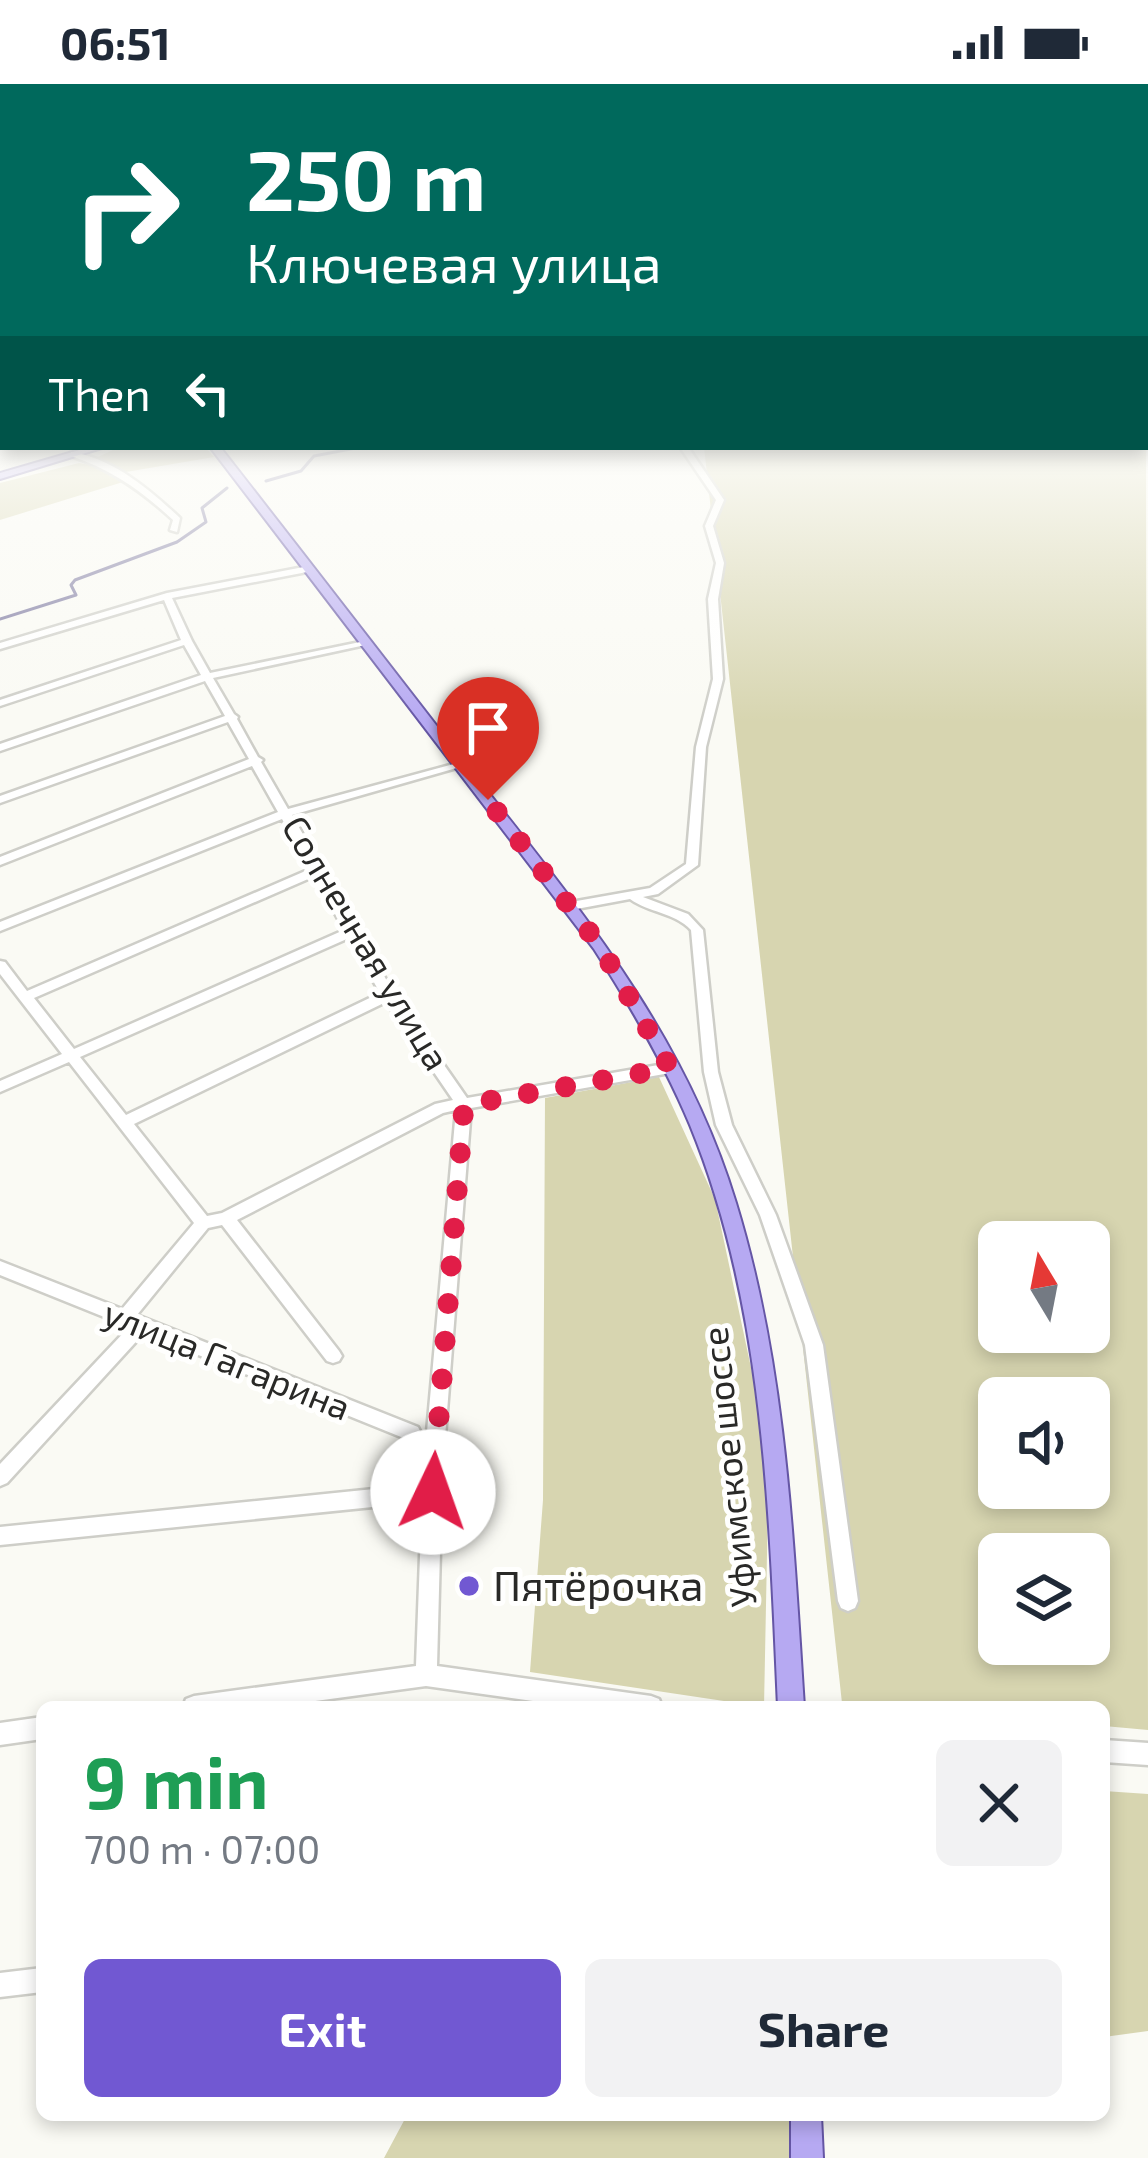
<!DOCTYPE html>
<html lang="en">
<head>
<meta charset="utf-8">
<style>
  :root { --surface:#fff; --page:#f2f2f3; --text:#1f2937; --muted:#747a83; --accent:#7158d2 }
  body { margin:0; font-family:"Exo 2",sans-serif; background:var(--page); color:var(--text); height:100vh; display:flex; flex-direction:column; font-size:45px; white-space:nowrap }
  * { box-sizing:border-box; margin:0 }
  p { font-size:39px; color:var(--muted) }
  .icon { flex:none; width:66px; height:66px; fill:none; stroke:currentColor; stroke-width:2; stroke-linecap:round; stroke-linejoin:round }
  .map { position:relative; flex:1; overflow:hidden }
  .panel { position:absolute; left:36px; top:1617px; width:1074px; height:420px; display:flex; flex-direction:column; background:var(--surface); border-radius:18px; box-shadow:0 6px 18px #0003 }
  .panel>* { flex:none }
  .hud { position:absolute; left:0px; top:0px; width:1149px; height:366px; box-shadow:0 6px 18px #0003; background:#00695c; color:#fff; overflow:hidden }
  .needle { width:78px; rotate:350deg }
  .tools { position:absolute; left:978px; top:1137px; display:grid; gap:24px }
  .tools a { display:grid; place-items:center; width:132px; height:132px; border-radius:18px; background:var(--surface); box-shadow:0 6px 18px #0003; font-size:60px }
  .pin { position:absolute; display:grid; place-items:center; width:102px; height:102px; color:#fff; margin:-123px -51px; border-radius:50% 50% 50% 0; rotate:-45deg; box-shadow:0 0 12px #0007 }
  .pin .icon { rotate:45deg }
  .me { position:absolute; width:132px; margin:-66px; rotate:3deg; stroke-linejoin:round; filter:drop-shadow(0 0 9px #0008) }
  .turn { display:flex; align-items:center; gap:42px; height:252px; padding:0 48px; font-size:54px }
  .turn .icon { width:156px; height:156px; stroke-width:2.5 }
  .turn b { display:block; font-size:84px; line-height:102px }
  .then { display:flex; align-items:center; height:114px; padding:0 48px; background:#0003; gap:24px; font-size:45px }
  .round { display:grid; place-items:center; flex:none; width:126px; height:126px; border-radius:18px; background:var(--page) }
  .overview { display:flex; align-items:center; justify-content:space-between; height:204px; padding:0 48px }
  h1 { font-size:72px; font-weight:700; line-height:90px; color:#1e9e55 }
  .cta { display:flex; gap:24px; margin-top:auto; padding:24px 48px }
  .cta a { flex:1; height:138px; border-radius:18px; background:var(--accent); color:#fff; font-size:48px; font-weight:700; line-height:138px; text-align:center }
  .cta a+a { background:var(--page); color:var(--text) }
  .status { display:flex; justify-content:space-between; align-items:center; height:84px; padding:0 60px; background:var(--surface); direction:ltr }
  .status svg { height:33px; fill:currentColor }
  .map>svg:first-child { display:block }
  .green { fill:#d7d5b0; fill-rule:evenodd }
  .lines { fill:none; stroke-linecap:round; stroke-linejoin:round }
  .stream { stroke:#7d79a0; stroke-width:3 }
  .minor-casing { stroke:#cecec8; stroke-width:5 }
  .major-casing { stroke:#6556a5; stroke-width:4 }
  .minor { fill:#fff; fill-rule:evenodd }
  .major { fill:#b6a9f2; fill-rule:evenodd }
  .route { stroke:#e11d48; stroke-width:21; stroke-dasharray:0 37.8 }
  .poi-dot { fill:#7158d2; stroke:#fffffe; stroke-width:4.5 }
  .labels { text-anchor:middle; stroke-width:10; stroke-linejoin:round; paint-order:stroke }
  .street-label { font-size:36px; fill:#292927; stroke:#fffffe }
  .near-poi-label { font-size:42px; fill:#292927; stroke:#fffffe; text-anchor:start }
</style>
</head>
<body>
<div class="status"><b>06:51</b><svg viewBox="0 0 49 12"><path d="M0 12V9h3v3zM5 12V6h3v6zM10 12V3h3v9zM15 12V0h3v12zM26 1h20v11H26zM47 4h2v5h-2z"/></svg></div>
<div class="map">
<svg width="1148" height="2074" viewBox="0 0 1148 2074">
  <rect width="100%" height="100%" fill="#fafaf4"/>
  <path class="green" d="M1146 348 1148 1646 1104 1642V1623L842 1619 704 363H1146ZM999 1158H1089V1248H999ZM999 1314H1089V1404H999ZM999 1470H1089V1560H999Z
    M119 363H205L214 373 120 389 98 373Z
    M79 379 97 382 123 398 0 436V399Z
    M659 993 715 1115 769 1368 764 1623 530 1588 543 1416 545 1014Z
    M1104 1707 1148 1710V1947L1104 1953Z
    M407 2031H798L799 2074H384Z"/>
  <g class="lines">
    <path class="stream" d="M266 397 301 387 314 372 361 363
      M0 535 76 511 71 501 75 496 177 458 206 438 202 424 227 404"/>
    <defs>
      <path id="minor" d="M680 363H688L724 416 713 442 724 479 718 515 723 595 706 663 698 781 658 810 643 813 688 830 703 846 718 988 732 1041 776 1131 823 1261 858 1517 855 1524 848 1527 841 1524 838 1517 805 1261 760 1131 716 1041 704 988 691 846C674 828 649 829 630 815L571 826 565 822 571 818 650 804 686 780 696 663 713 595 708 515 716 479 705 442 716 416Z
        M71 368C113 374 150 406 180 434L177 448 170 446 173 436C143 408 111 385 71 372Z
        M309 482 312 483V487L172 514 192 557 210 589 365 557 370 560 213 594 234 630 238 633 237 635 258 673 263 676 261 678 288 725 461 678 467 681 292 731 355 842 361 846 359 849 394 909 467 1014 670 979 677 984 670 989 471 1024 442 1391 437 1582 651 1612 659 1615 662 1623H576L426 1602 271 1623H183L186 1615 194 1612 416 1582 422 1418 0 1461V1443L423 1400 424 1391 406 1355 144 1249 7 1399 0 1402V1380L129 1243 0 1191V1177L122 1225 194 1139 69 978 0 1008V997L62 970 0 890V877L5 878 27 907 310 785 282 735 0 847V838L278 728 252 682 0 781V773L249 675 228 638 0 719V712L225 632 205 597 0 667V660L201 591 184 561 0 622V616L181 556 164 516 0 565V559L167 509ZM315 792 344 846 74 965 34 914ZM349 854 380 909 126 1031 80 973ZM386 918 453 1016 435 1020 222 1129 207 1132 134 1040ZM456 1026 426 1359 418 1343 137 1231 208 1144 222 1141 327 1277 333 1279 339 1277 342 1272 339 1267 237 1136 443 1029Z
        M42 1633V1655L0 1661V1639Z
        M1104 1656 1148 1659V1681L1104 1678Z
        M42 1884V1908L0 1913V1889Z"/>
      <path id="major" d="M90 363H105L0 395V389Z
        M210 363H220C306 473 391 583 477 694 583 829 685 951 736 1119 786 1282 793 1453 804 1623H778C769 1428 765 1224 690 1041 664 979 630 921 594 865Z
        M791 2031H821L823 2074H791Z"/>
    </defs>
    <use href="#minor" class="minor-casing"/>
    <use href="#major" class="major-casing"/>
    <use href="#minor" class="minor"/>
    <use href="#major" class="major"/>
  </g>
  <linearGradient id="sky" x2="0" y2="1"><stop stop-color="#8baae0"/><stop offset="0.54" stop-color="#fdfdfa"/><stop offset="1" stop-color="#fdfdfa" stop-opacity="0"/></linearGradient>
  <rect width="1148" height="639" fill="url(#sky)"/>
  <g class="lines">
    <path class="route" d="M433 1408 464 1021 670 984 600 862 488 716"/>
  </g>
  <circle class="poi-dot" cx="469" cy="1502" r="12"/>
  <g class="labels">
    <g class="street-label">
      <text transform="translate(366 859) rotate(59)" y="13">Солнечная улица</text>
      <text transform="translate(227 1276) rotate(22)" y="13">улица Гагарина</text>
      <text transform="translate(729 1383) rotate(-96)" y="13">Уфимское шоссе</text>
    </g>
    <g class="near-poi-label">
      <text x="493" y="1517">Пятёрочка</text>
    </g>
  </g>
</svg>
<div class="tools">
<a><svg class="needle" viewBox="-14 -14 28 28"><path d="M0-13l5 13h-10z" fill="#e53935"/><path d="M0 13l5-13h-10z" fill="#747a83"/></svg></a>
<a><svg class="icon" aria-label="sound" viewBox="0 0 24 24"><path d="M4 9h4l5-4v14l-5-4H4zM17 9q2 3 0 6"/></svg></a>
<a><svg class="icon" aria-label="layers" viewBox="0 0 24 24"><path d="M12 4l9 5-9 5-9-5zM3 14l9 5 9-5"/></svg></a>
</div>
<div class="pin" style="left:488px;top:716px;background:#d93025"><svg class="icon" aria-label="arrive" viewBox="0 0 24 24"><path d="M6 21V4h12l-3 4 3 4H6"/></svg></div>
<svg class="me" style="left:433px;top:1408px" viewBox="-20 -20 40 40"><circle r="19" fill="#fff"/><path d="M0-13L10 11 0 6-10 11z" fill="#e11d48"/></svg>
<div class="hud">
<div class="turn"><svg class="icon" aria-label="right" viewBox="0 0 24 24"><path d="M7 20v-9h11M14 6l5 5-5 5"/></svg><div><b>250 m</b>Ключевая улица</div></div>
<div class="then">Then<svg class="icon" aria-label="left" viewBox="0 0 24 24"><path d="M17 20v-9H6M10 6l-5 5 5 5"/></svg></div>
</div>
<section class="panel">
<div class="overview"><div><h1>9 min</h1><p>700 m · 07:00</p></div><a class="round"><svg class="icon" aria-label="close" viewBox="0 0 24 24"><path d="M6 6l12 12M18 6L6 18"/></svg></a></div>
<div class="cta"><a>Exit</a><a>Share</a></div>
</section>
</div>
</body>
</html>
